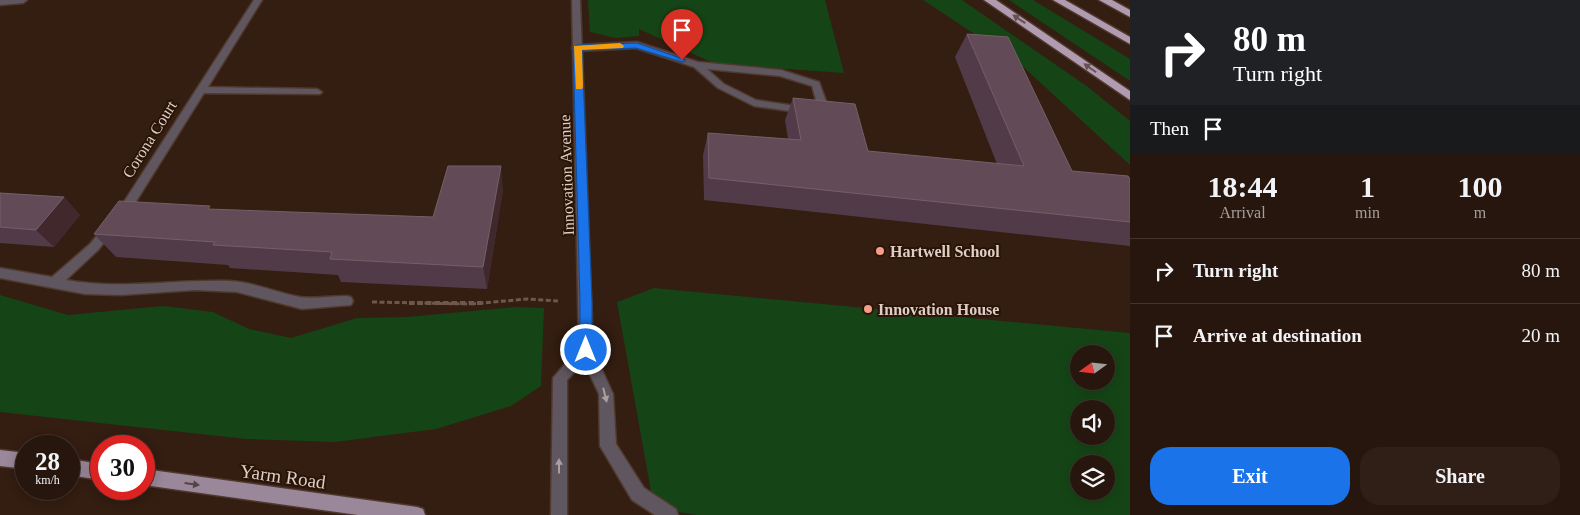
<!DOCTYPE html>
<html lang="en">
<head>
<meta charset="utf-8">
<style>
  :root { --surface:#27160d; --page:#2f1f16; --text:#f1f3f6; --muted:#a49f9d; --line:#43352e; --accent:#1a73e8 }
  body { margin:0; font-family:Georgia,serif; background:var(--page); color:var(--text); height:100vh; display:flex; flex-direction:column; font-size:19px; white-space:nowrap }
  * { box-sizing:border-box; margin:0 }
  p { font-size:16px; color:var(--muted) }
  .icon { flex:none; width:28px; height:28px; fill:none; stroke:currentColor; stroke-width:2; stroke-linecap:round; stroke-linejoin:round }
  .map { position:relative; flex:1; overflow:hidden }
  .panel { display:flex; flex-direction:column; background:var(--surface); width:450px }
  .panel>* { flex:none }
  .banner { background:#202124; color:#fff; overflow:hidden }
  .needle { width:32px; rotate:255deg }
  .buttons { position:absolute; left:1070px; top:345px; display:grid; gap:10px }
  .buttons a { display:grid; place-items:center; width:45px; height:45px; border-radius:50%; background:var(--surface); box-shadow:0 2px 12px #0003,0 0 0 1px var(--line); font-size:25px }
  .speed { position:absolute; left:15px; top:435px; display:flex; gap:10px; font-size:25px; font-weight:700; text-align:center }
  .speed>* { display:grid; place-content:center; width:65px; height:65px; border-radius:50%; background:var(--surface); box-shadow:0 2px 12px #0003,0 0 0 1px var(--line); line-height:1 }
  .speed small { font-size:12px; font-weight:400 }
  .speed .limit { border:8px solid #d22; background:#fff; color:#111 }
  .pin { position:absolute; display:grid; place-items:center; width:42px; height:42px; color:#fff; margin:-51px -21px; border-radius:50% 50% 50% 0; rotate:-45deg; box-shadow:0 0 5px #0007 }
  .pin .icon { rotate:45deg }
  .me { position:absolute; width:55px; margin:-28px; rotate:0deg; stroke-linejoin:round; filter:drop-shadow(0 0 4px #0008) }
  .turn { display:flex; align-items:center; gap:18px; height:105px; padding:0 20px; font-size:22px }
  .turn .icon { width:65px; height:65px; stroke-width:2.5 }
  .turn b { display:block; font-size:35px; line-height:42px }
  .then { display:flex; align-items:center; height:48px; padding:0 20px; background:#0003; gap:10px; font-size:19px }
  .eta { display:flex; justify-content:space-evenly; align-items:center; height:85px; text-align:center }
  .eta b { font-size:30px; font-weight:800; line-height:35px }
  .cta { display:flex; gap:10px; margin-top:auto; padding:10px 20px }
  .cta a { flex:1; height:58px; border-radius:20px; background:var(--accent); color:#fff; font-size:20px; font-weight:800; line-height:58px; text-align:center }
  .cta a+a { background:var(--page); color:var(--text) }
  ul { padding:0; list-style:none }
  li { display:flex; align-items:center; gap:15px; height:65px; padding:0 20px; border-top:1px solid var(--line) }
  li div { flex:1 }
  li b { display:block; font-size:19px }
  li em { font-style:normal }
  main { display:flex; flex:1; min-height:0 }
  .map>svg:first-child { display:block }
  .green { fill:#154516; fill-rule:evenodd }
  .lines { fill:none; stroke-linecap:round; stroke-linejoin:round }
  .lane-casing { stroke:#4f392e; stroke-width:3 }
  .street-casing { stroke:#4f392e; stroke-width:3 }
  .primary-casing { stroke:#4f392e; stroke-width:3 }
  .highway-casing { stroke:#4f392e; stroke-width:3 }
  .path-far1 { stroke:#6c584d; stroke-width:3; stroke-dasharray:5 2.5; stroke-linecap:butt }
  .path { stroke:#6c584d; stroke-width:4; stroke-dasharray:5.5 3; stroke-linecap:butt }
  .lane { fill:#5f565f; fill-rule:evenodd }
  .street { fill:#5f565f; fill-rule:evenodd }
  .primary { fill:#9a879a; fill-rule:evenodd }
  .highway { fill:#b19bb1; fill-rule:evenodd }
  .wall { fill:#523b48 }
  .shaded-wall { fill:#40282d }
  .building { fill:#624b56; stroke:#755f68 }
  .oneway { fill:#675154 }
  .oneway2 { fill:#ab9e9d }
  .oneway3 { fill:#574242 }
  .route { fill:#1a73e8; stroke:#114b97 }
  .slow { fill:#f59e0b }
  .poi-dot { fill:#f49e86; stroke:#2a1408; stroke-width:2 }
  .labels { text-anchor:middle; stroke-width:4; stroke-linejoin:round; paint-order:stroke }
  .street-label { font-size:16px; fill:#decec6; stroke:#2a1408 }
  .poi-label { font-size:16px; font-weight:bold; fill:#decec6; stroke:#2a1408; text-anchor:start }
  .near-street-label { font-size:19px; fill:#decec6; stroke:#2a1408 }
</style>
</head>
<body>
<main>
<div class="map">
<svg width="1130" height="515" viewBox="0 0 1130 515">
  <rect width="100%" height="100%" fill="#341d11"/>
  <path class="green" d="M588 0H825L844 73 715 64 639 29V36L615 38 590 32Z
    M923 0H962L1088 87 1130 121V165L1020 64Z
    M1009 0H1033L1130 59V81Z
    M654 288 1130 333V515H697L654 508 617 302ZM1079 354H1106V381H1079ZM1079 409H1106V436H1079ZM1079 464H1106V491H1079Z
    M0 295 68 315 163 306 213 312 249 329 291 338 357 318 407 317 516 307 544 308 541 386 511 406 436 429 335 442 246 439 0 412Z"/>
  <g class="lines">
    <defs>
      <path id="lane" d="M637 42 698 62 781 70 819 82 826 101 804 113 754 106 718 88 694 67 636 48 577 51 572 48 577 45ZM707 69 780 76 812 86 816 100 803 107 756 100 724 84Z"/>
      <path id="street" d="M0 0H27L23 3 0 5Z
        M254 0H262L208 87 317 89 322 92 320 94 204 93 130 211 98 250 66 280C120 290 175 279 230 281 254 282 277 293 300 297 314 299 332 296 346 296L351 297 353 301 351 305 302 309 237 292 195 290 121 295 85 294 0 278V268L52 277 90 244 122 205Z
        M572 0H580L593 350 613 394 616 444 644 488 676 509 678 515H655L632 500 603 451 600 446 599 394 584 362 567 380V515H551L553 378 579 348Z"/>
      <path id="primary" d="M0 450 26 453V469L0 466Z
        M69 459 101 464V480L69 475Z
        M144 469 417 507 423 509 425 515H358L144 485Z"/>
      <path id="highway" d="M984 0H996L1130 91V100Z
        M1053 0H1065L1130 37V44Z
        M1099 0H1112L1130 10V17Z"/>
    </defs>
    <use href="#lane" class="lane-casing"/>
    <use href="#street" class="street-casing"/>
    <use href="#primary" class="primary-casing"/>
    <use href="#highway" class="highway-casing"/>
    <path class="path-far1" d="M372 302 470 304
      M471 304 527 299 558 301"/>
    <path class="path" d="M409 303H485"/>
    <use href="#lane" class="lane"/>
    <use href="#street" class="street"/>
    <use href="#primary" class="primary"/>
    <use href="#highway" class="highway"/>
  </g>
  <path class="wall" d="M967 34 1072 171 1130 179V246L704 200 703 155 708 133 788 139 785 120 793 98 868 151 997 164 955 57Z
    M503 190 487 289 341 282 338 275 230 268 228 265 116 257 94 234 213 210 433 217Z
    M0 193 64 197 80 215 54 247 0 243Z"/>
  <path class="shaded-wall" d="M501 166 503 190 487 289 483 267Z
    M64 197 80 215 54 247 36 230Z"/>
  <path class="building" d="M967 34 1008 37 1072 171 1128 176 1130 179V222L709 178 708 133 801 140 793 98 855 104 868 151 1024 166Z
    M448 166H501L483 267 330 259 332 252 213 245 215 242 94 234 119 201 210 206 208 209 433 217Z
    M0 193 64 197 36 230 0 227Z"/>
  <defs><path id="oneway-solid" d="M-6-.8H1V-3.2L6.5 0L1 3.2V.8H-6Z" transform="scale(1.25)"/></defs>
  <g class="oneway">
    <use href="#oneway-solid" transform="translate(1019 19) rotate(-147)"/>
    <use href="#oneway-solid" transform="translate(1090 68) rotate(-145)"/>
  </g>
  <g class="oneway2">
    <use href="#oneway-solid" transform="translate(605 395) rotate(76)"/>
    <use href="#oneway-solid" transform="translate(559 466) rotate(-90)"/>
  </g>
  <use class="oneway3" href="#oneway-solid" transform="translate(192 484) rotate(8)"/>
  <path class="route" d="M637 43 686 60 682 62 636 48 582 50 592 302V350L591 354 586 355 582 354 580 350V302L573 48 577 45Z"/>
  <path class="slow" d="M620 43 624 46 623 48 582 50 583 87 582 89H576L574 46Z"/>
  <g class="poi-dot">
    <circle cx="880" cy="251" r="5"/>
    <circle cx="868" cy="309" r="5"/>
  </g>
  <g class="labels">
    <g class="street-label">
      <text transform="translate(149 139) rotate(-58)" y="6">Corona Court</text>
      <text transform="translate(566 175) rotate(-92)" y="6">Innovation Avenue</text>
    </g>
    <g class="poi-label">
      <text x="890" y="257">Hartwell School</text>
      <text x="878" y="315">Innovation House</text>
    </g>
    <g class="near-street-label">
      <text transform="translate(283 476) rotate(8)" y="7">Yarm Road</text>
    </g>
  </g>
</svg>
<div class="buttons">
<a><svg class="needle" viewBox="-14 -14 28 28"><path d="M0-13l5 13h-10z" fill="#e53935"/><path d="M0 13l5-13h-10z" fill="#a49f9d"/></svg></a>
<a><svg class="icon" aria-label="sound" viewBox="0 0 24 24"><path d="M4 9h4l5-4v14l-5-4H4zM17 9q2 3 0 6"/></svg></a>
<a><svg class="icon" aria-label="layers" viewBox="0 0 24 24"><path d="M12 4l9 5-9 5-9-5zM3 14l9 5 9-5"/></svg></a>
</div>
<div class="speed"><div>28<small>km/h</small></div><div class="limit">30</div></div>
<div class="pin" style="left:682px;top:60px;background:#d93025"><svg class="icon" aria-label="arrive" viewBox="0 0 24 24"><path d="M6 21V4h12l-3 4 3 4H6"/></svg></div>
<svg class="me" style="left:586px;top:350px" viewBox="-20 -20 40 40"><circle r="17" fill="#1a73e8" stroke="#fff" stroke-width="3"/><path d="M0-11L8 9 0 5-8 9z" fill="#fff"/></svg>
</div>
<section class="panel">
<div class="banner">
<div class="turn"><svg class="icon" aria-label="right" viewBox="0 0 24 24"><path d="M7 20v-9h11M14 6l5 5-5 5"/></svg><div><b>80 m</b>Turn right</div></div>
<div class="then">Then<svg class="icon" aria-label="arrive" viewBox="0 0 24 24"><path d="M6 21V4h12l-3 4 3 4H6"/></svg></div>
</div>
<div class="eta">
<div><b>18:44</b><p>Arrival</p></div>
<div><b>1</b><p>min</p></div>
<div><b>100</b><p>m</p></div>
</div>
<ul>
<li><svg class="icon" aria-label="right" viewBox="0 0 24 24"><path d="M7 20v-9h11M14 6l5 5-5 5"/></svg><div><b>Turn right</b></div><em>80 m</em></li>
<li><svg class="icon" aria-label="arrive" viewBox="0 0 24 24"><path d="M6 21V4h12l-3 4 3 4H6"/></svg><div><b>Arrive at destination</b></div><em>20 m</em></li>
</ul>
<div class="cta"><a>Exit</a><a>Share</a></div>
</section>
</main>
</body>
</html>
